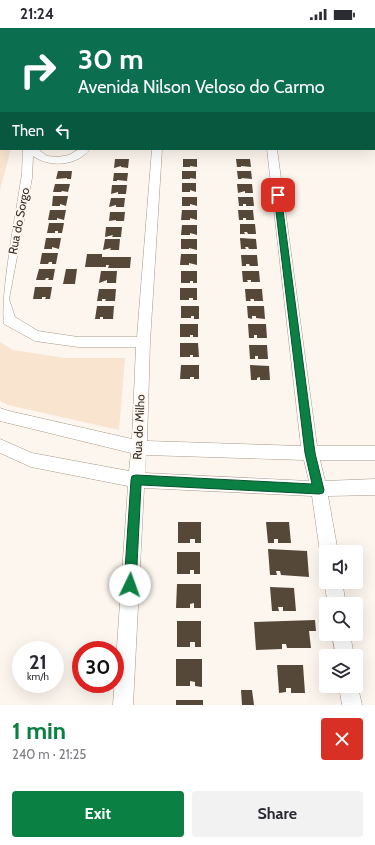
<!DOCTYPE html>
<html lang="en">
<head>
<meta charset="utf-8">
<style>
  :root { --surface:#fff; --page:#f2f2f3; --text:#2b2b33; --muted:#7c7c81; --accent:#0b8043 }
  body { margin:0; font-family:Cabin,sans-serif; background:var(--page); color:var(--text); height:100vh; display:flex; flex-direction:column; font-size:15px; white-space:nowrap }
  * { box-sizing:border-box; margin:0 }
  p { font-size:13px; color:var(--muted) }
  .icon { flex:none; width:22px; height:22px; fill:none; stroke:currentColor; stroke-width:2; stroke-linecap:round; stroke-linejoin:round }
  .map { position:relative; height:677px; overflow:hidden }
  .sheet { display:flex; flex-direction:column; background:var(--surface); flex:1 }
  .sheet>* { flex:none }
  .guide { position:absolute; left:0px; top:0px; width:375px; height:122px; box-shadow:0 4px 16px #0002; background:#0b6e4f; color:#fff; overflow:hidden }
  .tools { position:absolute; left:319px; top:517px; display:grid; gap:8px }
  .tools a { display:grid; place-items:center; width:44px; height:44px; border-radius:4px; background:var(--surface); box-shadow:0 4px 16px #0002; font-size:20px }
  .speed { position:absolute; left:12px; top:613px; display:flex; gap:8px; font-size:20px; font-weight:700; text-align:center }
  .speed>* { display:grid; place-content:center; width:52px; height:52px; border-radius:50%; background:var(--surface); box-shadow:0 4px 16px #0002; line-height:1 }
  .speed small { font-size:10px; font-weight:400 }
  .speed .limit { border:6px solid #d22; background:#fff; color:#111 }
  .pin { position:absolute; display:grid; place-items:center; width:34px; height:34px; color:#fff; margin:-17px; border-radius:8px; box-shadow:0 2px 6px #0006 }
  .me { position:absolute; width:44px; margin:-22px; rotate:3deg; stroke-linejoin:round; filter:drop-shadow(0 0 3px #0008) }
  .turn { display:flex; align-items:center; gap:14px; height:84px; padding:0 12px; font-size:18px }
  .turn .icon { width:52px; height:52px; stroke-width:2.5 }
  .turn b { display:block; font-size:28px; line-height:34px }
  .then { display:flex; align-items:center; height:38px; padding:0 12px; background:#0003; gap:8px; font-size:15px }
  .round { display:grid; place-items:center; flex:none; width:42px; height:42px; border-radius:4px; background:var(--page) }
  .overview { display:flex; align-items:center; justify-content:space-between; height:68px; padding:0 12px }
  h1 { font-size:24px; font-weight:800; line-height:30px; color:var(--accent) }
  .primary-button { display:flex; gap:8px; margin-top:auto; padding:8px 12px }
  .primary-button a { flex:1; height:46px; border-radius:4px; background:var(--accent); color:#fff; font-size:16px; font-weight:800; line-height:46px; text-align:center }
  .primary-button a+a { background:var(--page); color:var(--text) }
  .status { display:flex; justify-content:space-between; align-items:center; height:28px; padding:0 20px; background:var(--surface); direction:ltr }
  .status svg { height:11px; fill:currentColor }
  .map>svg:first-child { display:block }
  .green { fill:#f8e4cf }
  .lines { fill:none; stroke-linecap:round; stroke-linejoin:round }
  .stream { fill:#ab9be4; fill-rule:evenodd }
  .building { fill:#564839 }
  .street-casing { stroke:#a79786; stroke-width:1 }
  .street { fill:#fff; fill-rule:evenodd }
  .route { fill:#0b8043; stroke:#07532c }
  .labels { text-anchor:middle; stroke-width:4; stroke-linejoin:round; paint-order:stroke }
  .street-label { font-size:12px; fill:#362f29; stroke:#fdf6ee }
</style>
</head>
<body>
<div class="status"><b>21:24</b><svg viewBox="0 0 49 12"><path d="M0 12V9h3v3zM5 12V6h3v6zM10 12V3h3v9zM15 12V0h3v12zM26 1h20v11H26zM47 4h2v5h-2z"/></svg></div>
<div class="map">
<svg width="375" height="677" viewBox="0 0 375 677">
  <rect width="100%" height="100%" fill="#fdf6ee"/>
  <path class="green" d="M0 0H37L1 1V121H11L0 161Z
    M0 314 13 322 65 330H125L119 402 8 377 0 373Z"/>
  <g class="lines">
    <path class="stream" d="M2 0H4V1H2Z
      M0 27H1V36H0Z"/>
  </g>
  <path class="building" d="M115 131H129L128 140 121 139V138L114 140Z
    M183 131H197V139L190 138V139H183Z
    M236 131H250L251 139 241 138V139H237Z
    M58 143H72L71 151H67V150L56 151Z
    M182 143H196V151L190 150V151H182Z
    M237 143H251L252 151 241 150 242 151H238Z
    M114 145H128L127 153 117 152V153H113Z
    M182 155H196V164L190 162V164H182Z
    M55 156H70L68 164 62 163 61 164H53Z
    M237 156H252L253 165H245V163L238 165Z
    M112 157H127L126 166H118V164L111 166Z
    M53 168H68L66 178 60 176V178H52Z
    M182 169H197V178L190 176V178H182Z
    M238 169H253L254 178H246V176H243V178H239Z
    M111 170H125L124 179H116V177L109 179Z
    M50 182H66L64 192 57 190V192H48Z
    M182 182H197V192L190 190V192H181Z
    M238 182H253L254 192H246V190H243V192H239Z
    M110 184H125L124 193H116V192L109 193Z
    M49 195H64L62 205H58V203H55V205H47Z
    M240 196H255L256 206H248L247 204H244L245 206H240Z
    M182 197H197V207L190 205V207H181Z
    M106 199H122L121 209H112L113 207 105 209Z
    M46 210H61L59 221 52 219V221H44Z
    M240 210 256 211 257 221H249L248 219H245L246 221H241Z
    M105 211H120L119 222H110L111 220 103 222Z
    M181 211H197V222L189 220V221H181Z
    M42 225H58L56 236H52V234H49L48 236H40Z
    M87 226H102V229H131L130 240H108L109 237H106V239H85Z
    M181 226H197V237L189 235V237H180Z
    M241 227H257L258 238H250L249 236H246V238H242Z
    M39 241H55L53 252H48L49 250H46L45 252H36Z
    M66 241H77L75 256H63Z
    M101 243H117L116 255H107V252L99 255Z
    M181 243H197V255H193V253H190V255H181Z
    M242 243H259L260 254H251V252H247L248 254H243Z
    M35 259H52L50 271H45L46 269H42V271H33Z
    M180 260H197V272H193V270H189V272H180Z
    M99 261H116L115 273H105L106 271H102V273H97Z
    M245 261H262L263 273H254V271H250L251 273H246Z
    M97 278H114L113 291H103V289H100V291H95Z
    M181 278H199V291H194V288H191V290H181Z
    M247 278H264L265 291 256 290V288H252V291L248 290Z
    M180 296H198V309H193V307H190V309H180Z
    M248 296H266L267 310H257V307H254V310H249Z
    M180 315H198L199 329H193V327H190V329H180Z
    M249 317H267L268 331H258V328H255V331H250Z
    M181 337H199V351H194V349H190V351H180Z
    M250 337 269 338 270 352H260V349L257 350V352H251Z
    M178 494H201V515H195V511H190V515H178Z
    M266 494H289L291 515H278V511H274V515H268Z
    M268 521 307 523 309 549 281 547 280 543H276L277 547H270Z
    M177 524H200V546H194V542H190V546H177Z
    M177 556H201V580H194V575L190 576V580H176Z
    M270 559 294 560 296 583H283V579H278L279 583H272Z
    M315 592 316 603H309L311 620H287L286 616H282V621L256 622 254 594Z
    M177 593H201V619H195V614H190V619H177Z
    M176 631H202V659L195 658V654L190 653V658H176Z
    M277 637H303L305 665H291V660H286V664L279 665Z
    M241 662H252L254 677H242Z
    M176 672H203V677H176Z"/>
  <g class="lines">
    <defs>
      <path id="street" d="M162 0H170V1H162Z
        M252 0H260V1H252Z
        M349 0H357V1H349Z
        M374 60H375V69H374Z
        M374 114H375V120H374Z
        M23 121H38L47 128 58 129 69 127 79 121H90C77 138 50 140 33 128L32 150 9 271 15 289 38 303 78 309H137L152 121H162L150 314 147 413 301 418 267 121H277L317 418H375V432H320L325 453 375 451V467L328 468 338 524H326V531L323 530 320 524 312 468 144 460 133 677H113L128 458 31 439 0 425V411L32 425 129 443 131 425 0 393V380L9 383 132 411 136 319H78L35 313 4 296C0 268 16 185 21 152 23 142 22 131 23 121ZM146 427 304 432 309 453 145 445Z
        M326 550V554H342L346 576H328L324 554Z
        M332 606H350L354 628H336Z
        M356 651 362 677H342L339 658H356Z"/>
    </defs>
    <use href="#street" class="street-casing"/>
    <use href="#street" class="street"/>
  </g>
  <path class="route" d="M278 164 281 167 315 425 324 462 323 465 319 466 141 457 136 557 134 561 130 563 126 561 124 557 131 452 132 448 136 447 312 456 305 425 274 167Z"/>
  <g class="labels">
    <g class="street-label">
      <text transform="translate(19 193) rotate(-79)" y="4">Rua do Sorgo</text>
      <text transform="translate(139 399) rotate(-87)" y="4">Rua do Milho</text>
    </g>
  </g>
</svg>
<div class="tools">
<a><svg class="icon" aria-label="sound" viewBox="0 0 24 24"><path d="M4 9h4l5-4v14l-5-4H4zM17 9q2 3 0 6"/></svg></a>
<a><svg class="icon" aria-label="search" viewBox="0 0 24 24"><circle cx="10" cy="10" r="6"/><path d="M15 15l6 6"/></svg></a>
<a><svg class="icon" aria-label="layers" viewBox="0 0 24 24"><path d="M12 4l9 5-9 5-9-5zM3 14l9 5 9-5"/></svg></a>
</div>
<div class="speed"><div>21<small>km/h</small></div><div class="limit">30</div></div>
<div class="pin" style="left:278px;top:167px;background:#d93025"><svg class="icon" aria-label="arrive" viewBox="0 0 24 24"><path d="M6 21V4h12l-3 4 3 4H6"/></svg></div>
<svg class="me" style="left:130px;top:557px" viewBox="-20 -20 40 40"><circle r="19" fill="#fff"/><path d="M0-13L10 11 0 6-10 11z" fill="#0b8043"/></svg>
<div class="guide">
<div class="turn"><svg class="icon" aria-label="right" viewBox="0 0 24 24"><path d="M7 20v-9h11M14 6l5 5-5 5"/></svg><div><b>30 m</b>Avenida Nilson Veloso do Carmo</div></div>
<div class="then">Then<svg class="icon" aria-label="left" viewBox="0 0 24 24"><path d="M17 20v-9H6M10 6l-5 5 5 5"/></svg></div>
</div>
</div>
<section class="sheet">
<div class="overview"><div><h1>1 min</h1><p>240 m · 21:25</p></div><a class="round" style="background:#d93025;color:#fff"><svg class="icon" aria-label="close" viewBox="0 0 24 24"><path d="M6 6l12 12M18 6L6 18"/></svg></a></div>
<div class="primary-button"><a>Exit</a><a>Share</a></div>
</section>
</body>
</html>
